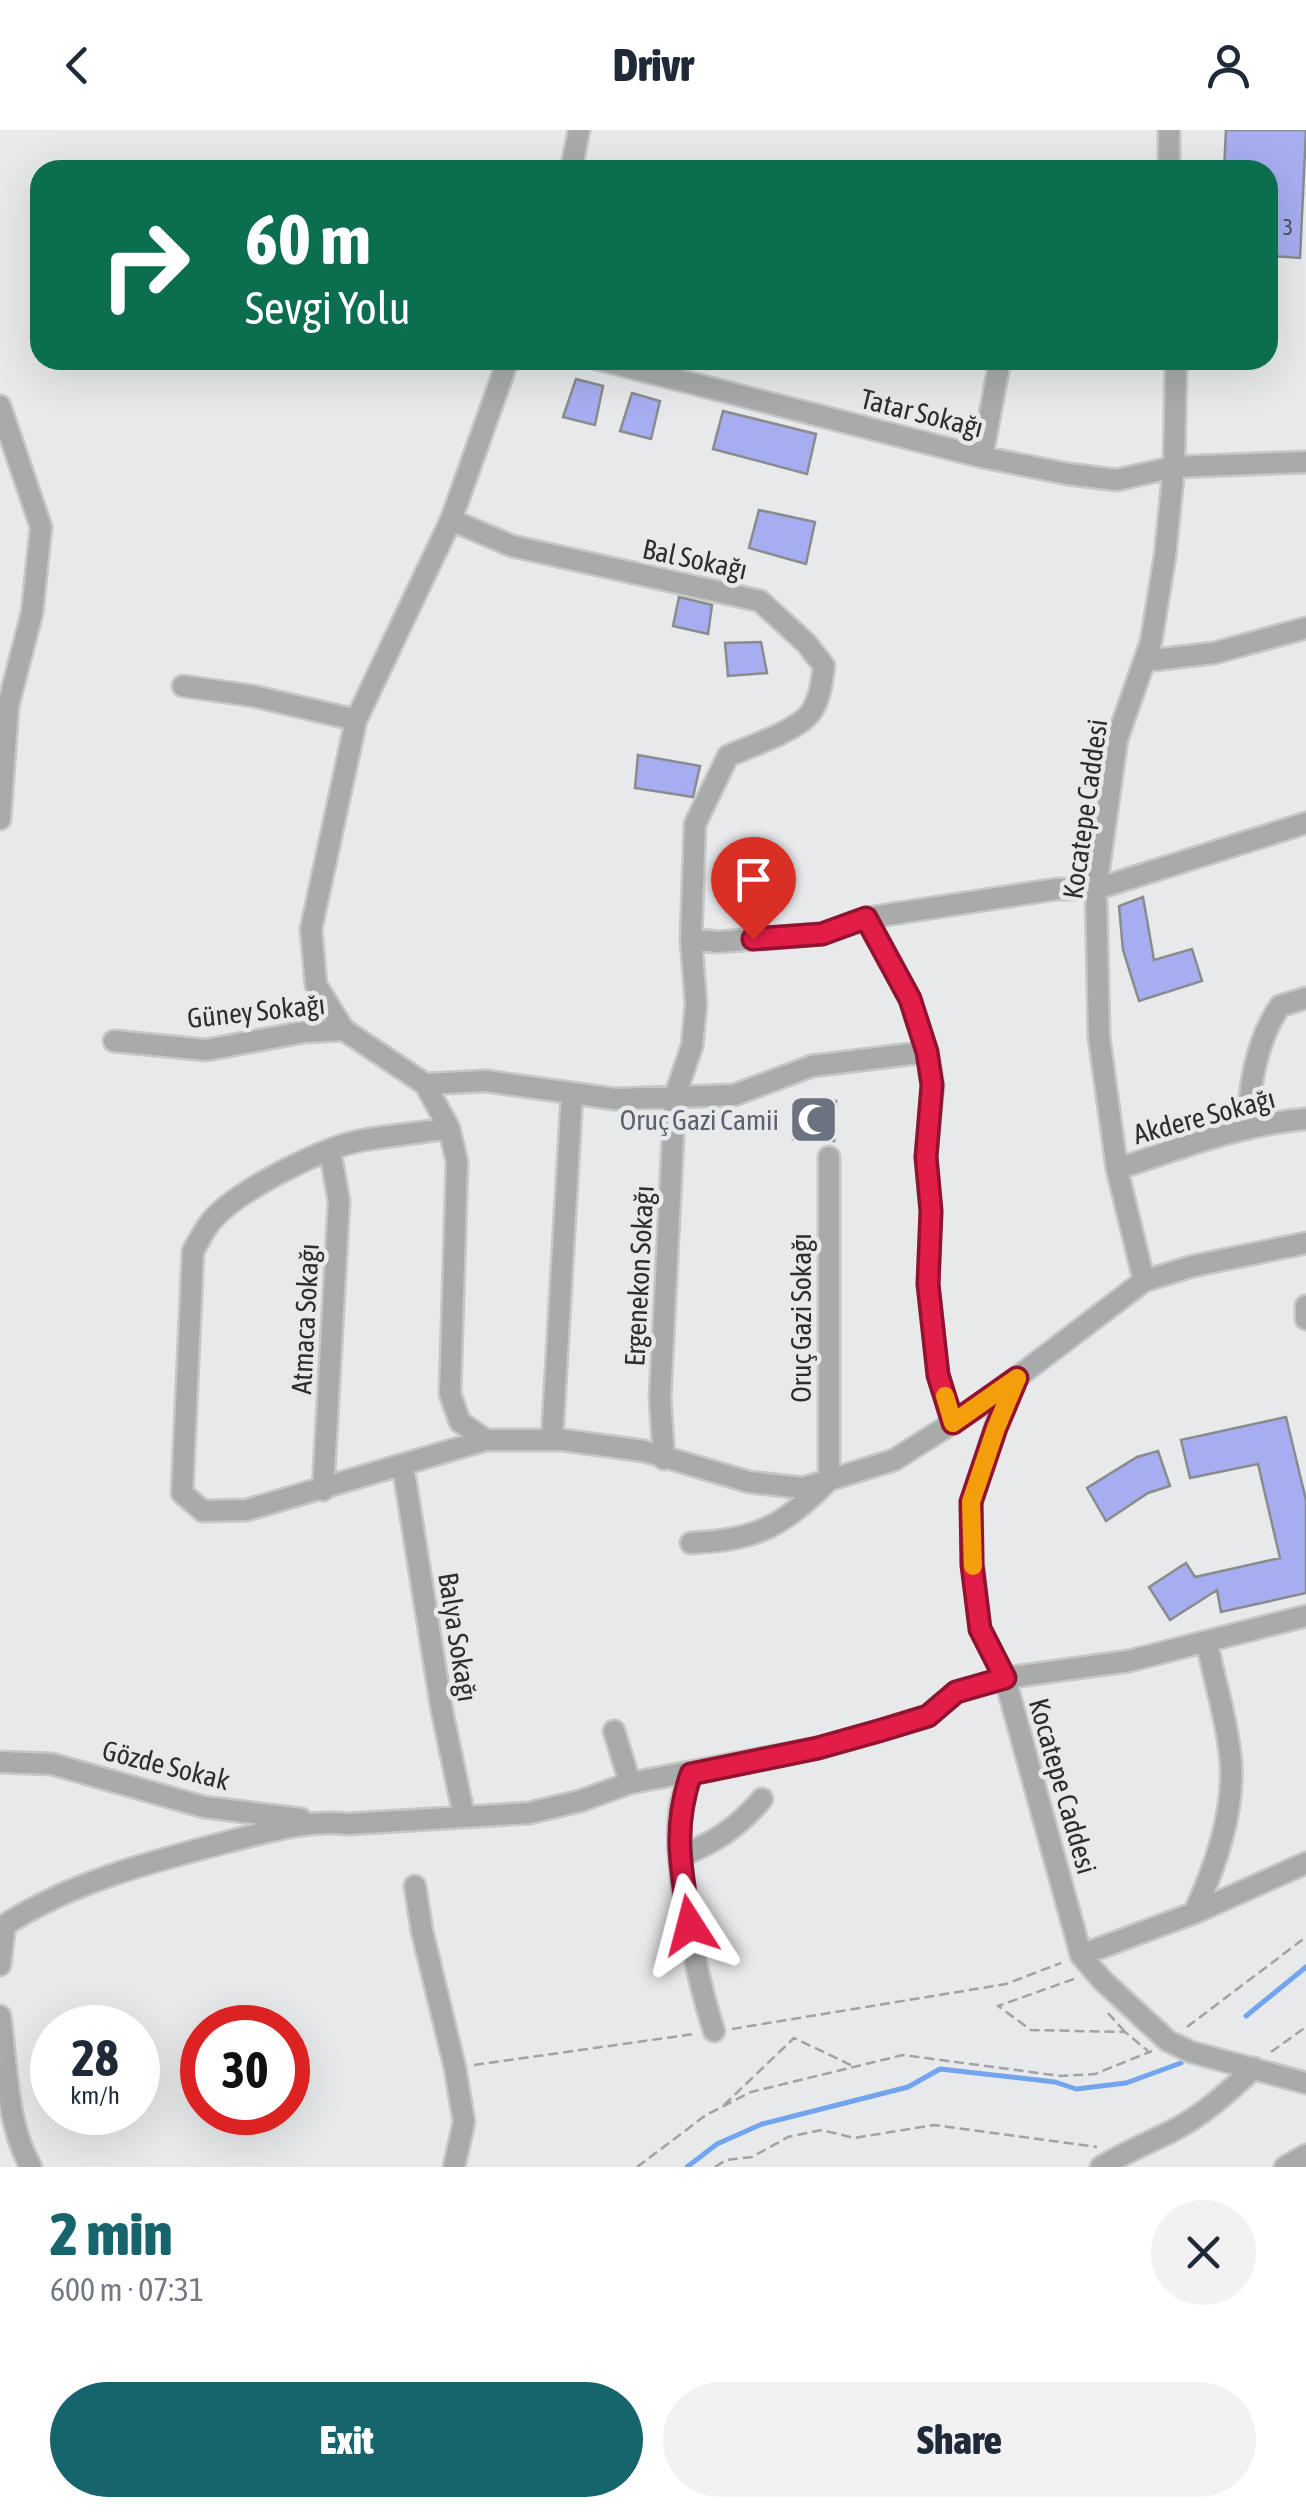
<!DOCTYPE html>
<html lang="en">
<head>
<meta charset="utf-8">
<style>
  :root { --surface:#fff; --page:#f2f2f3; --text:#1f2937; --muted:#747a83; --accent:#16646c }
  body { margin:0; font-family:"Asap Condensed",sans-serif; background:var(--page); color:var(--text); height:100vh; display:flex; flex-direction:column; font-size:38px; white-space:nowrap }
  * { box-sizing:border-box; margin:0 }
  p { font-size:32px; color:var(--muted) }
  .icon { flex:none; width:55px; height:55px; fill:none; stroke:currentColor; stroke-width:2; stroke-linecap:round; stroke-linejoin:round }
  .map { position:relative; height:2037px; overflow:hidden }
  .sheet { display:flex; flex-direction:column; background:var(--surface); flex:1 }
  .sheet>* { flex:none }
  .top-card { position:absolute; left:30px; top:30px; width:1248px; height:210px; border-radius:30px; box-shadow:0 10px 40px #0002; background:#0b6e4f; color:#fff; overflow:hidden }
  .speed { position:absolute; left:30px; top:1875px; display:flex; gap:20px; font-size:50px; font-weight:700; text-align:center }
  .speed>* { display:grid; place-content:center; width:130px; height:130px; border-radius:50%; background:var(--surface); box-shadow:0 10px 40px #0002; line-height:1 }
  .speed small { font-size:25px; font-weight:400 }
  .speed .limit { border:15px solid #d22; background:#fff; color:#111 }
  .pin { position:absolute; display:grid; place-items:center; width:85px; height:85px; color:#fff; margin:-102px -42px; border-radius:50% 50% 50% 0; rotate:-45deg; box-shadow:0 0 10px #0007 }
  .pin .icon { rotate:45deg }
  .me { position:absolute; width:110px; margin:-55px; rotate:351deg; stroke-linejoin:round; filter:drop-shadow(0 0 8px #0008) }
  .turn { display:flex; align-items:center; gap:35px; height:210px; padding:0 50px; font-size:45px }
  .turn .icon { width:130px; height:130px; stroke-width:2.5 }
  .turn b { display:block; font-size:70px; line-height:85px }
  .round { display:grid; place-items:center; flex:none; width:105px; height:105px; border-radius:52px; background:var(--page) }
  .summary { display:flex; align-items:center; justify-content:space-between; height:170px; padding:0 50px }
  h1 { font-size:60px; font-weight:800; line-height:75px; color:var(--accent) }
  .primary-button { display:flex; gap:20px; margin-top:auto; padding:20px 50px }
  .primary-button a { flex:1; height:115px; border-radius:60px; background:var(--accent); color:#fff; font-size:40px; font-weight:800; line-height:115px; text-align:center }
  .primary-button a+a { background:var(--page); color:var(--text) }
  header { display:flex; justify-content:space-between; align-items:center; height:130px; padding:0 50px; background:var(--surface); font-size:45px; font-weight:800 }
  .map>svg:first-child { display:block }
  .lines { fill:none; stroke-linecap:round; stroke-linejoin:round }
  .stream { stroke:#73a5ef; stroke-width:5 }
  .building { fill:#a6aef1; stroke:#8a8b8d; stroke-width:2.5 }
  .minor-casing { stroke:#c7c7c9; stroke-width:25 }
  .path { stroke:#a2a2a4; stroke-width:2.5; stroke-dasharray:10 5; stroke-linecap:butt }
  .minor { stroke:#a9aaaa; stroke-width:20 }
  .route-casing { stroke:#92132f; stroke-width:25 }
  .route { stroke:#e11d48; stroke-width:18 }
  .slow { stroke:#f59e0b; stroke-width:18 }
  .labels { text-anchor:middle; stroke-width:9; stroke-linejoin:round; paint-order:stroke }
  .number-label { font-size:22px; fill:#4c4e60 }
  .street-label { font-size:28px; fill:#2e2e30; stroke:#e8e9eb }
  .worship-label { font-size:28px; fill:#5b616d; stroke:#e8e9eb; text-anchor:end }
</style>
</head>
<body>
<header><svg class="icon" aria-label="back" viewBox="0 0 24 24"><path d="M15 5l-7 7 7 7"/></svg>Drivr<svg class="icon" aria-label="person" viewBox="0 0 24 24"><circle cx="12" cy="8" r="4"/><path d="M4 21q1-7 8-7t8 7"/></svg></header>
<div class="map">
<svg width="1306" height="2037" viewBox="0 0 1306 2037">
  <rect width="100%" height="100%" fill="#e8e9eb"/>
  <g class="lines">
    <path class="stream" d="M1246 1886 1306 1837
      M687 2037 717 2014 762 1994 908 1957 940 1939 1055 1952 1076 1959 1126 1953 1181 1933"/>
  </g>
  <path class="building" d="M1226 0H1306L1300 128 1272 126 1276 53 1268 52V40H1224Z
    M576 249 603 256 595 295 563 287Z
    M632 263 660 271 651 309 620 301Z
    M723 281 816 304 807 344 713 319Z
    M759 380 815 392 806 434 749 418Z
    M679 467 712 475 708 504 673 496Z
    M761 512 767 543 728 546 725 513Z
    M638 625 700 636 693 667 635 658Z
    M1143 767 1154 830 1192 819 1202 851 1139 871 1123 820 1119 776Z
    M794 970 836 971 834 1011 793 1009Z
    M1286 1287 1306 1370V1463L1221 1482 1217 1460 1170 1490 1149 1457 1186 1433 1195 1447 1280 1428 1258 1334 1190 1348 1181 1310Z
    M1158 1321 1170 1356 1148 1363 1106 1391 1087 1358 1137 1327Z"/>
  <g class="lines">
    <defs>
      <path id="minor" d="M571 40 579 0
        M1169 40V0
        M508 230 451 390 356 590 311 799 316 855 344 900 425 954 449 998 457 1032 450 1264 460 1292 486 1310H563L644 1321 749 1352 803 1358 894 1330 978 1277 1144 1151 1193 1136 1306 1113
        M600 230 982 327 1068 344 1117 350 1174 337 1306 332
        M0 276 41 397 32 483 8 576 0 689
        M982 327 1000 230
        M451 390 512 416 760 471 806 513 824 536C822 551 820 569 811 582 799 600 749 617 728 626L695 694 691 809
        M1145 531 1214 523 1306 498
        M183 556 253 566 356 590
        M866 788 910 869 927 922 933 955 926 1027 931 1081 928 1155 938 1245 953 1293
        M114 911 206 920 304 902 344 900
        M425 954 486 951 615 969 734 965 812 936 927 922
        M449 998C421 1003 392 1005 364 1010 325 1016 241 1059 214 1088 205 1097 200 1110 193 1121L182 1363 203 1381 247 1380 486 1310
        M1247 999C1250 956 1255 913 1280 876L1306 868
        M1117 1039C1179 1019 1241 994 1306 989
        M1144 1151 1117 1039 1099 907 1096 759 1117 609 1151 512 1165 426 1174 337 1176 230
        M1306 1176V1189
        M1016 1250 995 1298 971 1372 973 1435 980 1499 1005 1548 1081 1825 1102 1850 1168 1911 1191 1922 1306 1953
        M552 1310 572 963
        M664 1329 660 1268 675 966 692 916 696 874 691 809 718 812 822 804 866 788 1057 759H1096L1306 693
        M403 1336 442 1581 464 1686
        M323 1360 339 1071 330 1021
        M691 1413C759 1410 782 1396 829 1350V1027
        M614 1601 630 1653
        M0 1632 52 1634 204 1677 301 1689
        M691 1644C688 1653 683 1663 681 1673 670 1727 697 1848 714 1901
        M679 1727C713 1713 738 1698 762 1669
        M415 1756 422 1801 455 1938 464 1992 454 2037
        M1194 1783 1306 1733
        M1081 1825 1194 1783C1215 1738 1234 1685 1231 1634 1228 1594 1215 1553 1207 1513
        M0 1835 5 1795C71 1752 151 1732 227 1712 267 1702 306 1689 348 1694L529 1683 580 1671 630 1653 818 1618 882 1600 927 1586 957 1562 1005 1548 1129 1531 1306 1486
        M0 1886C7 1934 6 1994 31 2037
        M1101 2037C1124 2023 1148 2013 1172 2001 1204 1985 1228 1962 1254 1938
        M1285 2037 1306 2025"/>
    </defs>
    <use href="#minor" class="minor-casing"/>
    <path class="path" d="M1074 1849 998 1876 1031 1900 1125 1902 1148 1921
      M1108 1883 1125 1902
      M1187 1897 1306 1807
      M732 1899 1006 1854 1061 1833
      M1271 1922 1306 1897
      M474 1935 694 1904
      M724 1975 794 1908 853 1936
      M637 2037 706 1985 751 1962 903 1925 1061 1946 1095 1944 1152 1921
      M715 2037 726 2030 752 2027 788 2007 822 2000 854 2008 934 1995 1097 2017"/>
    <use href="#minor" class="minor"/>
  </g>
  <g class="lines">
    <defs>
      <path id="route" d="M690 1795C681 1739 672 1699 691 1644L818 1618 882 1600 928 1586 956 1562 1005 1548 980 1499 972 1435 971 1372 996 1298 1017 1248 953 1293 938 1245 928 1154 931 1081 926 1027 932 955 927 922 910 869 866 788 822 804 753 809"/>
    </defs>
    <use href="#route" class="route-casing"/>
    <use href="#route" class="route"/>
    <path class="slow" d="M945 1266 953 1293 1017 1248 996 1298 971 1372 973 1436"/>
  </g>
  <defs>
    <symbol id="mosque-square" viewBox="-11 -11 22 22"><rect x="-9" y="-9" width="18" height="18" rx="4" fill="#6b7280" stroke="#e8e9eb"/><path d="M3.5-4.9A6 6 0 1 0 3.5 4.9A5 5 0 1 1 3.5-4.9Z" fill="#fff"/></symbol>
  </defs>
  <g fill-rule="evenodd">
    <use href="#mosque-square" x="786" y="962" width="55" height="55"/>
  </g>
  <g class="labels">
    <g class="number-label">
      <text x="1288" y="105">3</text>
    </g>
    <g class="street-label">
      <text transform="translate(922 283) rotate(14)" y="10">Tatar Sokağı</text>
      <text transform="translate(695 429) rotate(12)" y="10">Bal Sokağı</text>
      <text transform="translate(1085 679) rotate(-82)" y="10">Kocatepe Caddesi</text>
      <text transform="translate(256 881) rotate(-6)" y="10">Güney Sokağı</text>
      <text transform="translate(1204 986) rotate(-15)" y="10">Akdere Sokağı</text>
      <text transform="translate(639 1146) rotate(-87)" y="10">Ergenekon Sokağı</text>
      <text transform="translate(801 1188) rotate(-90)" y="10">Oruç Gazi Sokağı</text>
      <text transform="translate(305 1189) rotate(-87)" y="10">Atmaca Sokağı</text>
      <text transform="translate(458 1507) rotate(81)" y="10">Balya Sokağı</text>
      <text transform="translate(166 1635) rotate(14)" y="10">Gözde Sokak</text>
      <text transform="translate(1063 1656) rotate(74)" y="10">Kocatepe Caddesi</text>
    </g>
    <g class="worship-label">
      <text x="779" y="1000">Oruç Gazi Camii</text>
    </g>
  </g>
</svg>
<div class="speed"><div>28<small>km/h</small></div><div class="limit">30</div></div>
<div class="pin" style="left:753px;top:809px;background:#d93025"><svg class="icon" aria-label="arrive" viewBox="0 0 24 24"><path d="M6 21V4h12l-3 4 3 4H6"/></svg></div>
<svg class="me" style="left:690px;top:1795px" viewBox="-20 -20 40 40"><path d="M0-17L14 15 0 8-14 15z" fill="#e11d48" stroke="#fff" stroke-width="4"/></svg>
<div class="top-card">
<div class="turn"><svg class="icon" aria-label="right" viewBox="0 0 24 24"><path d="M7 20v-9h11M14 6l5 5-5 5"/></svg><div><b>60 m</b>Sevgi Yolu</div></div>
</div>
</div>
<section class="sheet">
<div class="summary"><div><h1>2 min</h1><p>600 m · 07:31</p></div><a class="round"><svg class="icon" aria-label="close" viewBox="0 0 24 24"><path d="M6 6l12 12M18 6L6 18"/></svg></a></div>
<div class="primary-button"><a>Exit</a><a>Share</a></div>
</section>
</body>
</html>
